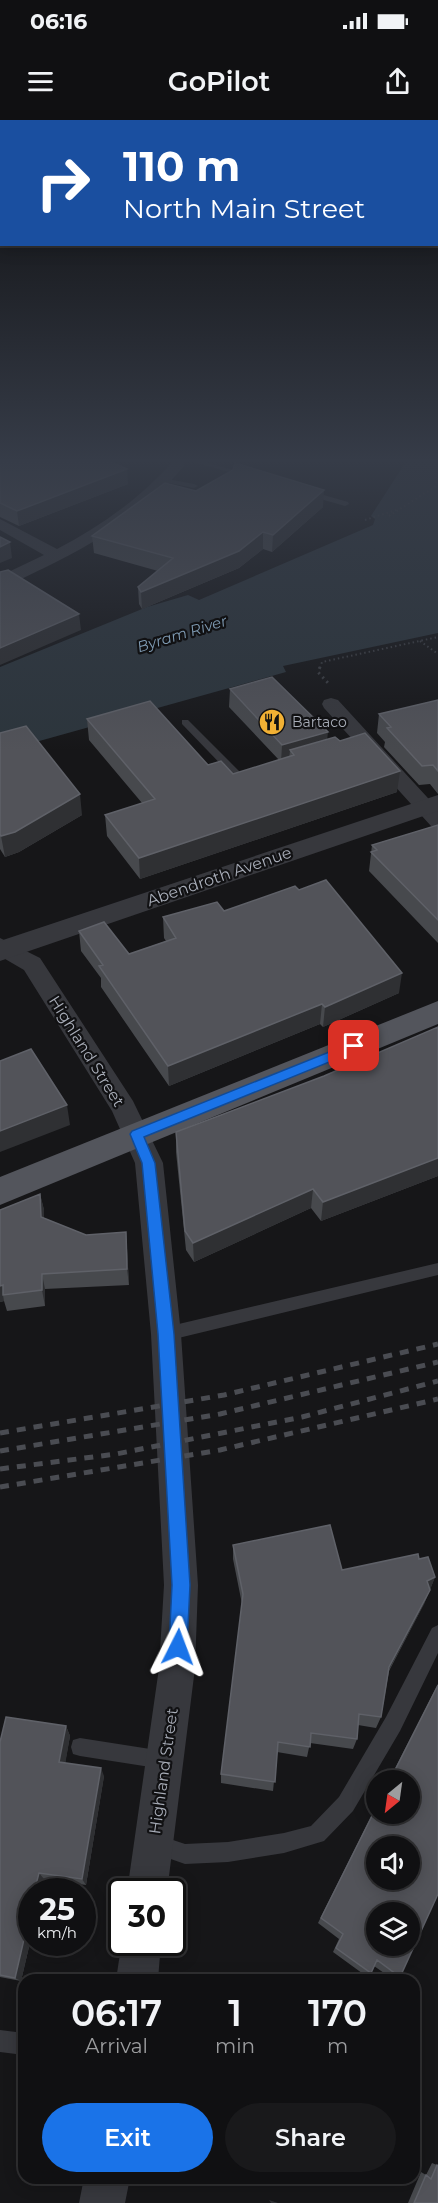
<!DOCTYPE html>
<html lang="en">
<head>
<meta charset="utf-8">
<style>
  :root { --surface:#101012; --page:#19191b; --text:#f1f3f6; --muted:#9c9d9f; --line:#303032; --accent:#1a73e8 }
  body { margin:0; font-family:Montserrat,sans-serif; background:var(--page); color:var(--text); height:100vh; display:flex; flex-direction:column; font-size:22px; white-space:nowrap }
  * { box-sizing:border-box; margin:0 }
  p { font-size:20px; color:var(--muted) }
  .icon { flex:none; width:33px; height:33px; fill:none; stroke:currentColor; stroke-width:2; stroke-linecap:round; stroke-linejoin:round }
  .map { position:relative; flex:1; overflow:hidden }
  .panel { position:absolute; left:18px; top:1854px; width:402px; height:210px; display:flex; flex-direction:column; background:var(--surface); border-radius:18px; box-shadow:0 3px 15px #0003,0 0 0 2px var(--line) }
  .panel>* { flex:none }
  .banner { position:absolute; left:0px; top:0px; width:438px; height:126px; box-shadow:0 3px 15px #0003,0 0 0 2px var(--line); background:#1a4fa0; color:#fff; overflow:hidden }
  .needle { width:39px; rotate:209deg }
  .buttons { position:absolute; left:366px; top:1650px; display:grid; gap:12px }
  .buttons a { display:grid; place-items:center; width:54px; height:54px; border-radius:50%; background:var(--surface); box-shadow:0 3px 15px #0003,0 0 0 2px var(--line); font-size:30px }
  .speed { position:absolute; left:18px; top:1758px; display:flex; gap:12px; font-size:30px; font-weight:700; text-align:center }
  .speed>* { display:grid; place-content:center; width:78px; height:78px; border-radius:50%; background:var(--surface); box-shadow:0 3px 15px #0003,0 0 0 2px var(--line); line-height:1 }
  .speed small { font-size:15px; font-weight:400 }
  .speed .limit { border:3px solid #111; border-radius:9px; background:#fff; color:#111 }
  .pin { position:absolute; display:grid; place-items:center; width:51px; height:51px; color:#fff; margin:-26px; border-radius:12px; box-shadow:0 3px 9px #0006 }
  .me { position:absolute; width:66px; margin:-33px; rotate:3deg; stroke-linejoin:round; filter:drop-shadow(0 0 4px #0008) }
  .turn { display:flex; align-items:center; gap:21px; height:126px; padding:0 24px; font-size:27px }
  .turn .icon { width:78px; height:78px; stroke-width:2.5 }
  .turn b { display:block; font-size:42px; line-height:51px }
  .eta { display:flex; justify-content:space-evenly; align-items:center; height:102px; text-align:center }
  .eta b { font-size:36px; font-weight:600; line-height:42px }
  .cta { display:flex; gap:12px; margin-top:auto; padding:12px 24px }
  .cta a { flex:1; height:69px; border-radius:36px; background:var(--accent); color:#fff; font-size:24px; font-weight:600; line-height:69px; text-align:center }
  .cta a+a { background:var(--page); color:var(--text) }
  .status { display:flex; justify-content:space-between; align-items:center; height:42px; padding:0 30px; background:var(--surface); direction:ltr }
  .status svg { height:16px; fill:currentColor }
  header { display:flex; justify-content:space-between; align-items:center; height:78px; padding:0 24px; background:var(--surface); font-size:27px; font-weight:600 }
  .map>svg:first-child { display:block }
  .water { fill:#2c353c }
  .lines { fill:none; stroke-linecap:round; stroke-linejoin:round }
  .path-far1 { stroke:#3d3f44; stroke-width:2; stroke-dasharray:1.5 3; stroke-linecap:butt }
  .path { stroke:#3d3f44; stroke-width:3; stroke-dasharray:2 4; stroke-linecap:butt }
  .service { fill:#37383d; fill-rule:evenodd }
  .minor { fill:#37383d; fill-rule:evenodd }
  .tertiary { fill:#37383d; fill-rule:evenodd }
  .primary { fill:#53555c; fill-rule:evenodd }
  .rail { stroke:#4a4c52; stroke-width:5; stroke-dasharray:9 8; stroke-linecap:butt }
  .wall { fill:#47494d }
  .shaded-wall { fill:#2f3033 }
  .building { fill:#525359; stroke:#5f6168; stroke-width:1.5; fill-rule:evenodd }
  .route { fill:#1a73e8; stroke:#114b97; stroke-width:1.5 }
  .labels { text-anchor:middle; stroke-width:4.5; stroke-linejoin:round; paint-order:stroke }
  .far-poi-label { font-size:14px; fill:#a8adb8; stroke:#111113; text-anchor:start }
  .far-water-label { font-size:15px; font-style:italic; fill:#7f9bb3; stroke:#111113 }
  .street-label { font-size:16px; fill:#a8adb8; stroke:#111113 }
</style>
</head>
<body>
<div class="status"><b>06:16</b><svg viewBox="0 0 49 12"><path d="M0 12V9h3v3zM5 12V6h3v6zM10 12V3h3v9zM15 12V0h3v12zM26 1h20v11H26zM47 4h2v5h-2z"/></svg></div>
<header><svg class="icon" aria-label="menu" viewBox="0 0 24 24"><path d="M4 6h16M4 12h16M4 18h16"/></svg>GoPilot<svg class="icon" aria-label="share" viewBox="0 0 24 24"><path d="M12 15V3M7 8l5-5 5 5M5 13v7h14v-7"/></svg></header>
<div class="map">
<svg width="438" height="2083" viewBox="0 0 438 2083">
  <rect width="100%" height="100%" fill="#161618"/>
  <path class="water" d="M407 340H438V513L283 546 286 552 0 632V547L147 487 188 475 199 480 373 405 375 399 371 396Z"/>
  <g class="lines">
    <path class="path-far1" d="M389 396 436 366 434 340
      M365 400 396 390
      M420 521 438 534
      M320 548 322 542 438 517"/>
    <path class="path" d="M320 547 318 552 328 563"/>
    <path class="service" d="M186 340H197L255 356 251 358Z
      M161 358 194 364 198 366 194 368 164 362 160 360Z
      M306 370 348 382 349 384 345 386 303 374 302 372Z
      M182 600H188L242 654 254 656V660L235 659 182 604Z
      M438 1143V1155L166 1221 161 1219 158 1214 161 1209 166 1207Z
      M438 1505V1533L400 1611 353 1691 324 1721 284 1733 228 1742 185 1744 148 1731 145 1724 148 1717 155 1714 185 1724 228 1722 284 1713 311 1706 339 1677 386 1597 432 1508Z
      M80 1618 163 1631 170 1633 172 1640 170 1647 163 1649 80 1636 73 1634 71 1627 73 1620Z
      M0 1910 24 1913V1935L0 1932Z"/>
    <path class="minor" d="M174 340H188C152 390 97 422 42 449 29 455 15 463 0 467V456L44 435 0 410V399L57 429C101 406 141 378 174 340Z
      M331 578 338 580 438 689V708L431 706 324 588 322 584 324 580Z
      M0 818 40 838 133 981 163 1043 181 1214 198 1465 195 1548 167 1772H127L159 1548 164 1465 151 1214 135 1043 112 991 24 850 0 836Z
      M122 1820V1822H161L158 1860H116Z
      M84 2058H130L125 2083H79Z"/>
    <path class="tertiary" d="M438 675V691L0 841V821Z"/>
    <path class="primary" d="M438 881V904L0 1085V1057Z"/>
    <path class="rail" d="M0 1313 224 1275 438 1224
      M0 1331 220 1294 438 1242
      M0 1349 116 1334 302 1297 438 1261
      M0 1367 220 1330 438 1279"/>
  </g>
  <path class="wall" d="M0 340 128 364 19 406 0 397Z
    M196 371 323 387 272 432 263 429 239 448 142 489 139 484 138 467 158 451 94 433 92 416Z
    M230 569 327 619 397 672 140 759 107 716 105 695 142 683 89 620 87 599 233 654 279 640 229 587Z
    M438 580V674L430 664 419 665 384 627 385 622 377 613 379 594Z
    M0 613 82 695 19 732 5 737 0 729Z
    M438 705V823L369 751 372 725Z
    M299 770 399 873 323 907 320 904 169 966 101 867V858L81 831 79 811 129 834 166 821 164 818 163 797 224 791Z
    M438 907V1056L321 1101 311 1088 194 1142 186 1130 176 1032V1012L324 956Z
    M40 1074 44 1090V1098L86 1115 127 1128 129 1165 45 1169V1186L7 1191 4 1181 0 1182V1090Z
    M233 1425 342 1450 419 1439 435 1457 424 1484 389 1551 381 1597 376 1608 358 1605 357 1619 353 1629 310 1623 307 1637 277 1632 273 1671 221 1663V1654L242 1484 233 1439Z
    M438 1564V1774L400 1857 394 1860 374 1846 371 1853 366 1856 333 1832 339 1819 318 1803 376 1686V1694L410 1660H389Z
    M66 1606 70 1616 65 1643 104 1656 86 1765 44 1759 41 1772H32V1814L21 1861 0 1857V1622Z
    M432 2043 437 2045 438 2083H408L421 2052 426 2055Z"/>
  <path class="shaded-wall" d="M127 349 128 364 19 406 17 391Z
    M324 370 323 387 272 432 273 415Z
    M263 412V429L239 448 142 489 141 472Z
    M10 422 12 438 0 443V427Z
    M79 494 81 510 0 545V528Z
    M328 612 326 630H290L289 641 281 643 282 625Z
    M400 651 397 672 140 759 139 738Z
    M80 674 82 695 19 732 5 737 1 716Z
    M402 853 399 873 323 907 325 887Z
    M322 884 320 904 169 966 168 946Z
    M67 985 70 1005 0 1032V1011Z
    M438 1038V1056L321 1101 323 1082Z
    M313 1069 311 1088 194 1142 193 1123Z
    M40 1074 44 1090V1113L41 1097Z
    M126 1112 127 1128 129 1165 127 1149Z
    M42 1154 45 1169V1186L42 1170Z
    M3 1165V1175L4 1181 0 1182V1166Z
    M435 1457 430 1470 427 1461Z
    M430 1470 424 1484 384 1559 389 1547Z
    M66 1606 70 1616 64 1651 59 1642Z
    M101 1648 104 1656 86 1765 82 1759Z
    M39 1753 44 1759 41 1772H34Z
    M32 1785V1814L21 1861 15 1858Z
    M269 2080 278 2083H271Z"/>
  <path class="building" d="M0 340H107L127 349 17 391 0 383Z
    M235 343 324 370 273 415 263 412 239 431 141 472 138 467 173 438 92 416 165 363 196 371 233 350Z
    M0 417 10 422 0 427Z
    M8 450 79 494 0 528V452Z
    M272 557 328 612 282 625 230 569Z
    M438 580V651L433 645 422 646 387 608 391 607 379 594Z
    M150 581 208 645 221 641 233 654 294 635 290 630 335 617 340 621 365 613 400 651 139 738 105 695 155 679 87 599Z
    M26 606 80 674 15 712 1 716 0 714V613Z
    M438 705V800L371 732 377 730 372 725Z
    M326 760 402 853 325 887 322 884 168 946 99 846 103 845 79 811 104 802 129 834 176 818 163 797 217 782 224 791 295 766 299 770Z
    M438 907V1038L323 1082 313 1069 193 1123 185 1111 176 1012 324 956Z
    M31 929 67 985 0 1011V941Z
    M40 1074 41 1097 86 1115 126 1112 127 1149 42 1154V1170L3 1175V1165L0 1166V1090Z
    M330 1405 342 1450 418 1434 419 1439 428 1437 435 1457 427 1461 430 1470 389 1547 381 1597 359 1594 357 1619 311 1613 310 1627 278 1622 275 1662 221 1654 243 1474 233 1425Z
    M438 1565V1774L400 1857 377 1840 371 1853 336 1828 343 1814 321 1798 376 1688V1694H410V1660H390ZM376 1726H410V1760H376ZM376 1792H410V1826H376Z
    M6 1597 66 1606 59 1642 101 1648 82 1759 39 1753 34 1772H32V1785L15 1858 0 1855V1622Z
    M437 2045 438 2046V2083H414L426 2055 431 2059Z"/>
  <linearGradient id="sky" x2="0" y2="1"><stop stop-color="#0c0c0d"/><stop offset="0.54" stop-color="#363c48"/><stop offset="1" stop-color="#363c48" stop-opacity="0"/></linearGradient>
  <rect width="438" height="631" fill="url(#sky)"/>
  <path class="route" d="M354 922 360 926 359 930 144 1017 155 1043 174 1214 190 1465 187 1527 184 1533 178 1536 172 1533 169 1527 172 1465 158 1214 142 1043 130 1014 132 1011Z"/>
  <defs>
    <symbol id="restaurant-disc" viewBox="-11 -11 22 22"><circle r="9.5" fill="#f2b134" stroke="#111113"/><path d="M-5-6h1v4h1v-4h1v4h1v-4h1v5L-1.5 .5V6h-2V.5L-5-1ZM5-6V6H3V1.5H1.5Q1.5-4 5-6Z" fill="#111"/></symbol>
  </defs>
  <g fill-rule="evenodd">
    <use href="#restaurant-disc" x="257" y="587" width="30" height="30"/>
  </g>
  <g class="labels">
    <g class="far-poi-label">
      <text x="292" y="607">Bartaco</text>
    </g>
    <g class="far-water-label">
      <text transform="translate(182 514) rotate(-17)" y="5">Byram River</text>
    </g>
    <g class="street-label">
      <text transform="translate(219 756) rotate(-19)" y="6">Abendroth Avenue</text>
      <text transform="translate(87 931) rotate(58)" y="6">Highland Street</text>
      <text transform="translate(163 1651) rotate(-82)" y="6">Highland Street</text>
    </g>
  </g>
</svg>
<div class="buttons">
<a><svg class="needle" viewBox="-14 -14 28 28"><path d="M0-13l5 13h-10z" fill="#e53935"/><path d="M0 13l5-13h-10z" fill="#9c9d9f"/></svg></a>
<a><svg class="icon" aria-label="sound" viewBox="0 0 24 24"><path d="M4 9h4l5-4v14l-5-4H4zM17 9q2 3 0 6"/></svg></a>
<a><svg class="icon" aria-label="layers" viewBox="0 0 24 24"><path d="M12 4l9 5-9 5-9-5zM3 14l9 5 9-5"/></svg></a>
</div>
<div class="speed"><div>25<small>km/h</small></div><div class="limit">30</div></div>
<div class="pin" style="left:354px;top:926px;background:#d93025"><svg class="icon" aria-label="arrive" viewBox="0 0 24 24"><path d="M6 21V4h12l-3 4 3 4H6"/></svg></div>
<svg class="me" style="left:178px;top:1527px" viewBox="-20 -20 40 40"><path d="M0-17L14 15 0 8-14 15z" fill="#1a73e8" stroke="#fff" stroke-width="4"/></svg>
<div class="banner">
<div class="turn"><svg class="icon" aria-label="right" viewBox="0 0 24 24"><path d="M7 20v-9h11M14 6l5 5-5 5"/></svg><div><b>110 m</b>North Main Street</div></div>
</div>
<section class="panel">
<div class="eta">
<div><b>06:17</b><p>Arrival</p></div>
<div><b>1</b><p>min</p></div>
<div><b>170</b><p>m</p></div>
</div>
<div class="cta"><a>Exit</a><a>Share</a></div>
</section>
</div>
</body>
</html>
